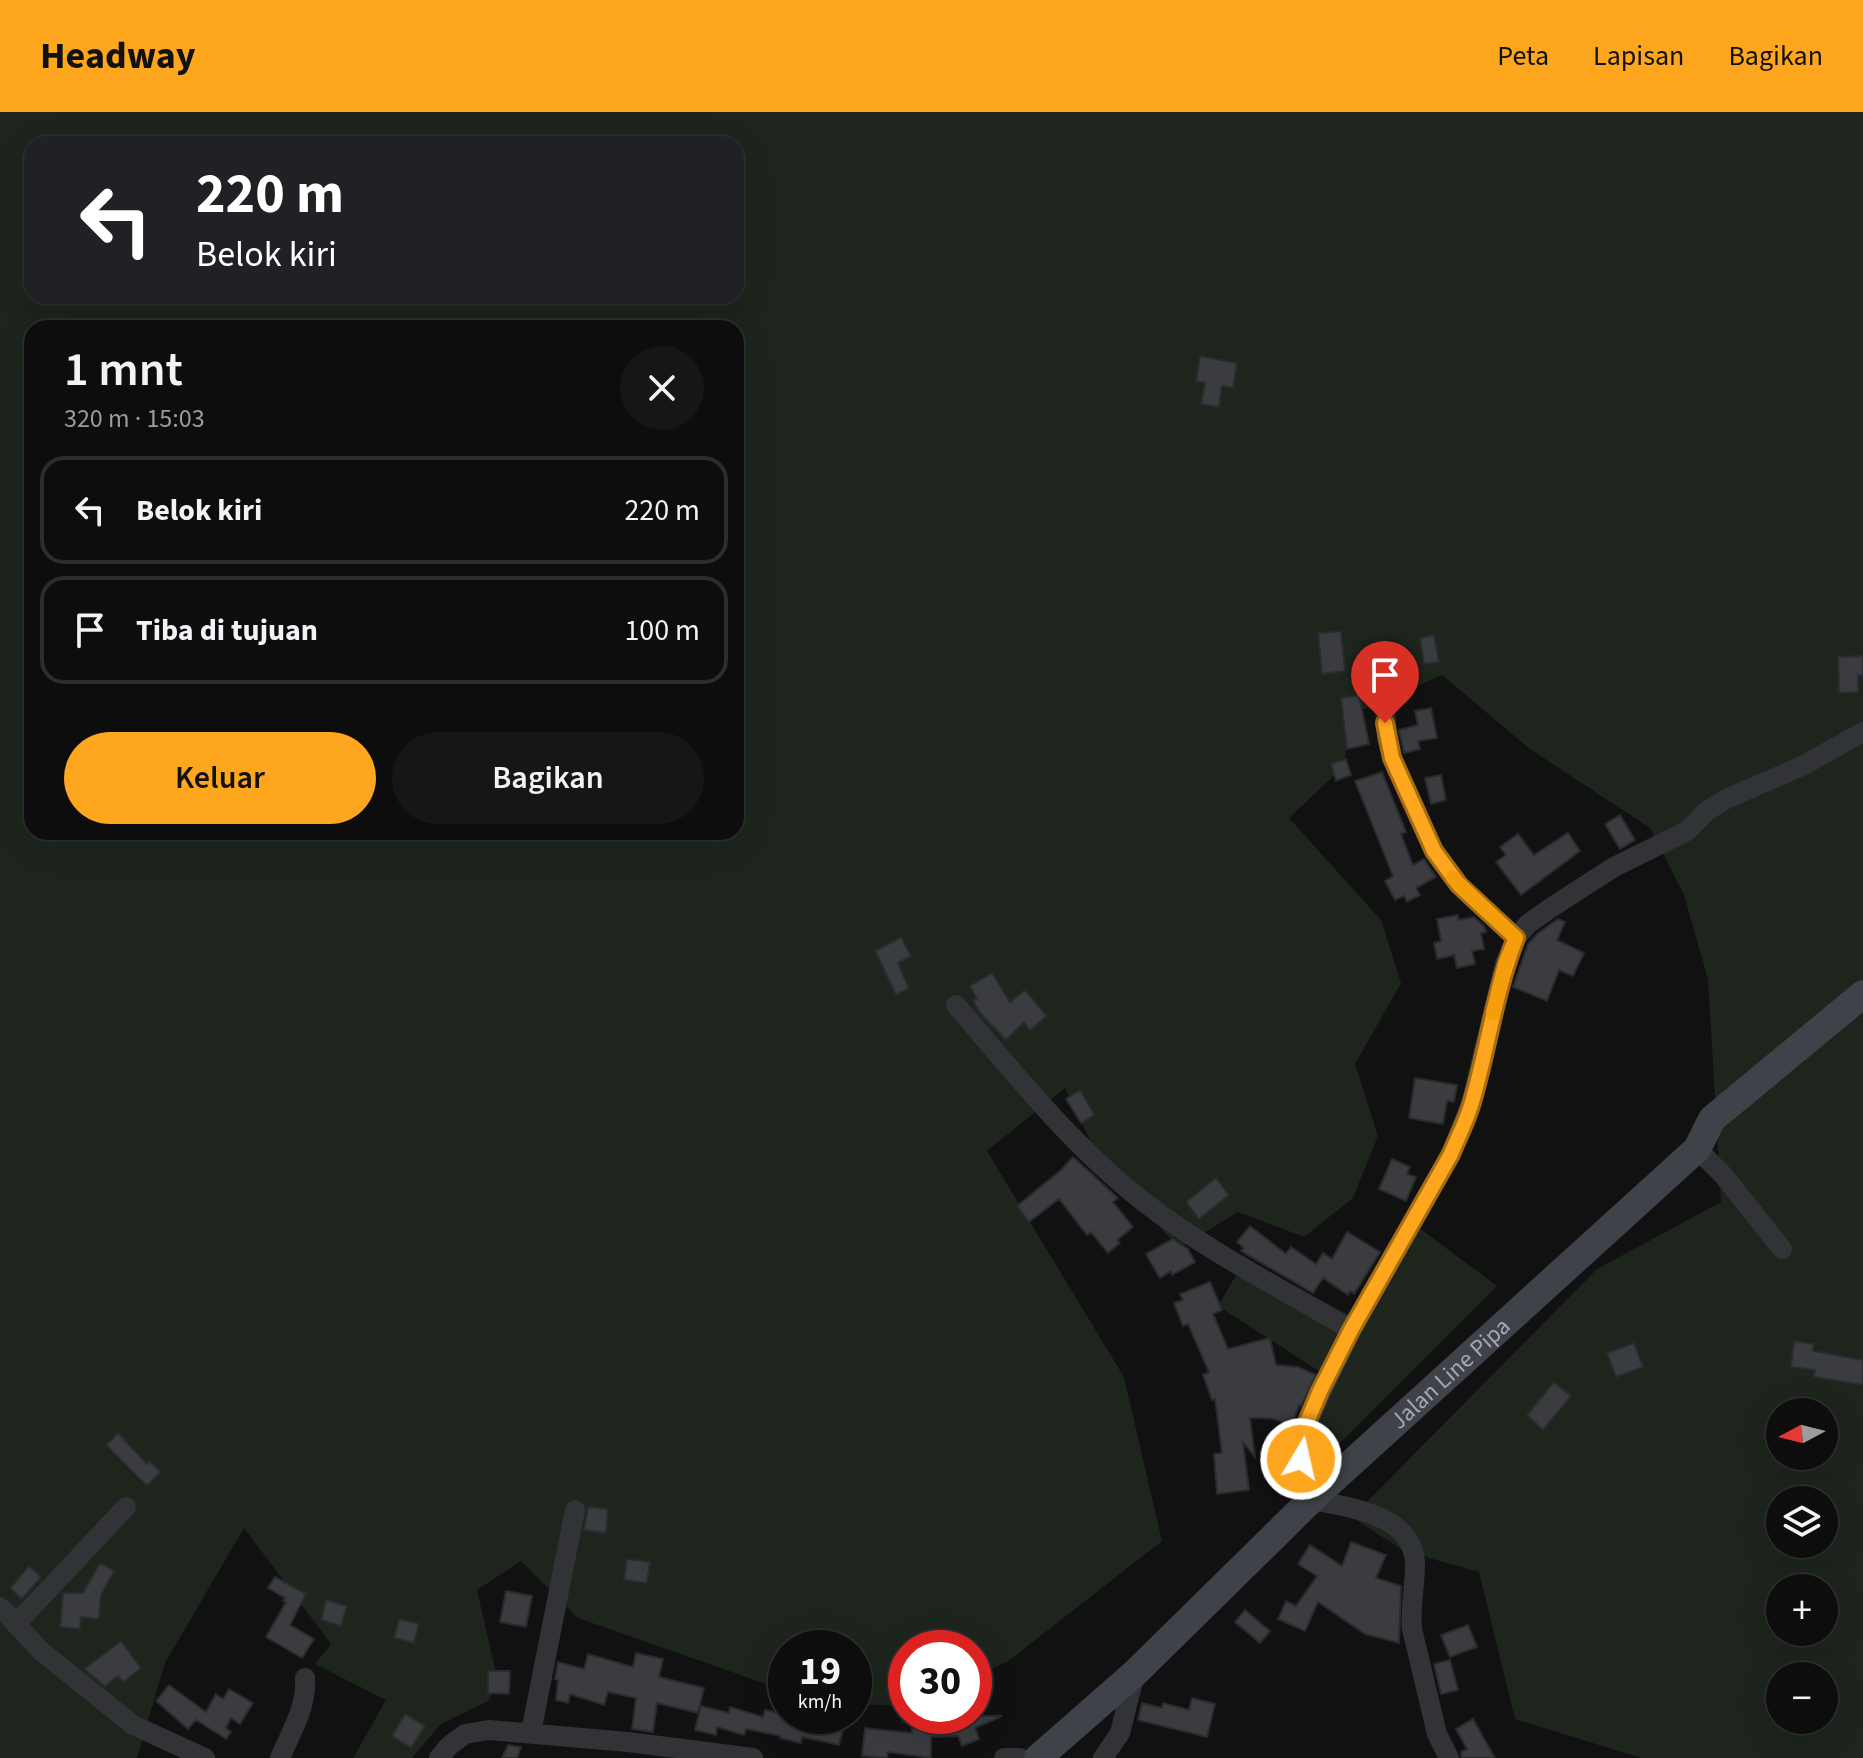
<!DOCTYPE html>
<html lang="id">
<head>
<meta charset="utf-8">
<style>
  :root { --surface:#0d0d0e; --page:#161617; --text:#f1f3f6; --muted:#9a9c9e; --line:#2d2d2e; --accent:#fea61d }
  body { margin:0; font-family:"Source Sans 3",sans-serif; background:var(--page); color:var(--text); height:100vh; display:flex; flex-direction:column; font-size:30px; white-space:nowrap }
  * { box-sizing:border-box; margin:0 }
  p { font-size:26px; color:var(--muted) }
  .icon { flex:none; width:44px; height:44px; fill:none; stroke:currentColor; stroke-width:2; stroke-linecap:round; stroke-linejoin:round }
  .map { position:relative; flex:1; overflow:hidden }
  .drawer { position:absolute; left:24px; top:208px; width:720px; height:520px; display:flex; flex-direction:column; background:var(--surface); border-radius:24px; box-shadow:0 8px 32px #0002,0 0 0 2px var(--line) }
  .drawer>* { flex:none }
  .top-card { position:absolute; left:24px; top:24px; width:720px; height:168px; border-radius:24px; box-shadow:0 8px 32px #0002,0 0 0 2px var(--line); background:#202124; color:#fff; overflow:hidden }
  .needle { width:52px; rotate:263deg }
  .fabs { position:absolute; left:1766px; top:1286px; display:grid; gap:16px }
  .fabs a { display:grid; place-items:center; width:72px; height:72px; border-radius:50%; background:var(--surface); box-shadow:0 8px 32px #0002,0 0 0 2px var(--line); font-size:40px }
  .speed { position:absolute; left:768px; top:1518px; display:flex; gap:16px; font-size:40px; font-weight:700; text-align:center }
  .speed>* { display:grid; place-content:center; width:104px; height:104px; border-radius:50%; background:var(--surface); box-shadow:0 8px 32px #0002,0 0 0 2px var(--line); line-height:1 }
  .speed small { font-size:20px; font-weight:400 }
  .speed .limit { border:12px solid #d22; background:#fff; color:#111 }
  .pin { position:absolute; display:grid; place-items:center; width:68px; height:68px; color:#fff; margin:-82px -34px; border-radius:50% 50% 50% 0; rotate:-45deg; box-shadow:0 0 8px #0007 }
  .pin .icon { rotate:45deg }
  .me { position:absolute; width:88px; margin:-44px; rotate:9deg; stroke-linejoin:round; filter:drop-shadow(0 0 6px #0008) }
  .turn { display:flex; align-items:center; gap:28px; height:168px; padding:0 40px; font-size:36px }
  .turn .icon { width:104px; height:104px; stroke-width:2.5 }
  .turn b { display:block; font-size:56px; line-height:68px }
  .round { display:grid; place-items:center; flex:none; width:84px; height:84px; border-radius:42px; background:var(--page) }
  .overview { display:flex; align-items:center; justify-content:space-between; height:136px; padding:0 40px }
  h1 { font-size:48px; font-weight:600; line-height:60px }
  .primary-button { display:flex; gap:16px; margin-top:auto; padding:16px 40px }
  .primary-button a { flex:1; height:92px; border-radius:48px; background:var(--accent); color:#111; font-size:32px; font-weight:600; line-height:92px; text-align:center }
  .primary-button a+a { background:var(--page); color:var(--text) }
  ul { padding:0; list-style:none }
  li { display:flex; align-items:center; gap:24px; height:108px; margin:0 16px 12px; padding:0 24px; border:4px solid var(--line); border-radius:24px }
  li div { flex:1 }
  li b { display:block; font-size:30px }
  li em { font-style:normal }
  header { display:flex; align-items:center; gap:48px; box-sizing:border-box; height:112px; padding:0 40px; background:var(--accent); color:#111 }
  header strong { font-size:38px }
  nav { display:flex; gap:44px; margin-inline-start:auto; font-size:28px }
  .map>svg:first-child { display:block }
  .green { fill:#1d251d; fill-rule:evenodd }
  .building { fill:#3a3c40; stroke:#2a2b2e; stroke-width:2 }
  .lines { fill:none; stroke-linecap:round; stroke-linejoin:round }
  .minor { stroke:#313337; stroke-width:20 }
  .secondary { stroke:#3f4248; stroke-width:28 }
  .route-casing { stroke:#a56c13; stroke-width:20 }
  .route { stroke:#fea61d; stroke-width:14 }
  .slow { stroke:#f59e0b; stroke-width:14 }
  .labels { text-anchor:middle; stroke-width:6; stroke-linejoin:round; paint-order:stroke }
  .street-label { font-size:24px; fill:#a1a8b4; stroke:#0c0c0d }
</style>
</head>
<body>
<header>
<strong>Headway</strong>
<nav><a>Peta</a><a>Lapisan</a><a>Bagikan</a></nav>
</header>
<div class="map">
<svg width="1863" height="1646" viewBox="0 0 1863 1646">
  <rect width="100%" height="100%" fill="#111112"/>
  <path class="green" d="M0 0H1863V1646H1641L1515 1607 1479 1460 1404 1439 1352 1405 1597 1157 1721 1090 1708 867 1684 783 1650 716 1530 637 1442 563 1353 602 1343 655 1289 706 1381 808 1401 871 1355 952 1378 1024 1353 1086 1304 1125 1238 1100 1179 1136 1101 1051 1065 976 987 1039 1124 1265 1162 1429 1007 1550 974 1565V1536H906V1594L854 1592V1536H786V1579L578 1506 521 1449 477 1478 498 1570 488 1589 441 1612 412 1646H353L386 1588 315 1552 331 1532 244 1416 165 1551 137 1646H0ZM32 32H736V184H32ZM32 216H736V720H32ZM1780 1300H1824V1344H1780ZM1780 1388H1824V1432H1780ZM1780 1476H1824V1520H1780ZM1780 1564H1824V1608H1780Z
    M1418 1115 1497 1174 1326 1345 1301 1321 1325 1263 1218 1194 1245 1148 1351 1204Z"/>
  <path class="building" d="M1200 244 1237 251 1233 276 1222 274 1219 295 1201 292 1205 271 1196 269Z
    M1341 519 1345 559 1322 562 1318 521Z
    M1434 523 1439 550 1424 552 1420 526Z
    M1863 544V563H1858V580L1839 581 1838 545Z
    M1359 583 1369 632 1347 637 1341 586Z
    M1431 596 1437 626 1418 629 1420 637 1404 641 1399 618 1418 613 1415 599Z
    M1346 647 1351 663 1336 669 1331 652Z
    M1382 660 1406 720 1401 722 1413 753 1424 747 1436 765 1416 776 1420 783 1407 790 1404 784 1395 788 1385 769 1393 764 1355 669Z
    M1441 663 1446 688 1431 692 1425 666Z
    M1620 703 1635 728 1620 737 1605 712Z
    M1568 721 1580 739 1521 783 1496 750 1506 743 1500 735 1518 722 1534 743Z
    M1458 803V808L1474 805 1484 814 1486 820 1481 821 1484 837 1472 839 1475 852 1457 856 1454 843 1437 847 1434 831 1441 829 1437 807Z
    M1558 807 1565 810 1557 828 1584 841 1573 864 1559 858 1547 889 1513 875 1528 832 1537 822Z
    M901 825 911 844 898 851 909 876 896 883 875 839Z
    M992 861 1010 890 1025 878 1047 904 1030 918 1024 910 1006 928 981 902 973 889 977 887 970 874Z
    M1415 966 1457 973 1454 990 1447 989 1443 1012 1409 1006Z
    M1080 978 1095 1003 1081 1011 1066 987Z
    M1073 1045 1118 1086 1113 1090 1133 1115 1117 1128 1120 1131 1108 1141 1091 1120 1087 1123 1059 1087 1029 1110 1017 1094 1061 1058Z
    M1392 1047 1410 1055 1407 1062 1416 1065 1406 1089 1379 1077Z
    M1216 1066 1229 1083 1199 1107 1186 1090Z
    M1250 1114 1286 1142 1291 1135 1316 1152 1323 1141 1332 1147 1347 1120 1380 1140 1354 1182 1350 1179 1348 1183 1323 1166 1313 1181 1241 1139 1244 1136 1237 1130Z
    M1173 1127 1188 1137 1195 1150 1172 1163 1171 1159 1160 1166 1146 1142Z
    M1210 1170 1222 1198 1213 1202 1228 1237 1270 1226 1276 1253 1298 1255 1316 1263 1301 1294 1299 1293 1292 1313 1269 1306H1250L1255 1345 1243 1330 1249 1378 1217 1382 1214 1342 1222 1341 1215 1287 1212 1288 1203 1263 1209 1260 1188 1212 1183 1214 1174 1191 1183 1188 1180 1182Z
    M1794 1229 1814 1232 1813 1239 1863 1248V1273L1814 1265 1815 1258 1791 1255Z
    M1634 1231 1643 1255 1616 1265 1607 1241Z
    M1554 1270 1571 1284 1543 1318 1527 1303Z
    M118 1321 147 1352 149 1349 161 1360 147 1374 106 1333Z
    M1284 1352 1295 1367 1282 1377 1270 1364Z
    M588 1395 608 1397 606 1421 584 1418Z
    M1351 1430 1386 1443 1376 1466 1401 1474 1399 1531 1365 1522 1318 1490 1305 1519 1278 1507 1286 1489 1296 1494 1317 1464 1298 1452 1310 1433 1342 1454Z
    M627 1447 650 1450 647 1471 624 1468Z
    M100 1451 114 1459 101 1483 99 1507 81 1505 80 1517 60 1515 63 1481H83Z
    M29 1454 41 1465 22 1487 10 1476Z
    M275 1465 306 1482 290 1513 314 1527 302 1546 266 1525 286 1490 283 1489 285 1486 268 1476Z
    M506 1479 532 1484 526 1515 500 1510Z
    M326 1488 347 1494 341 1514 321 1508Z
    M1245 1498 1270 1519 1260 1531 1235 1510Z
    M399 1507 419 1512 414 1531 394 1526Z
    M1468 1513 1477 1535 1450 1545 1441 1523Z
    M121 1529 141 1556 123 1570 118 1564 105 1574 84 1557Z
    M636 1541 663 1547 659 1565 704 1576 698 1601 657 1591 653 1620 632 1617 636 1586 608 1580 604 1593 570 1582 568 1591 556 1588 558 1568 555 1567 558 1550 584 1557 588 1542 633 1555Z
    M1450 1548 1458 1578 1441 1582 1434 1552Z
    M488 1559H510L509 1582 488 1581Z
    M169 1573 206 1600 216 1582 223 1587 229 1577 253 1591 240 1612 231 1606 226 1616 231 1620 226 1627 196 1608 188 1617 156 1589Z
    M1192 1586 1215 1592 1207 1625 1138 1608 1142 1591 1162 1596 1163 1591 1189 1598Z
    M701 1594 729 1601 730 1595 763 1605 765 1598 844 1613 839 1633 802 1625 801 1631 780 1626 781 1624 746 1617 744 1623 717 1615 716 1623 695 1618Z
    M405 1602 425 1614 411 1636 392 1624Z
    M917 1604H1002L975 1616 979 1627 962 1634 958 1624 931 1625V1646L888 1640 887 1646 862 1644 865 1616 912 1621V1606H918Z
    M1473 1607 1495 1646H1462L1461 1640 1467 1637 1456 1617Z
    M508 1633 521 1635 517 1646H502Z"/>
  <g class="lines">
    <path class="minor" d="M1385 595 1387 627 1392 646 1434 739 1459 773 1516 826
      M956 893C1015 962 1072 1034 1144 1090 1208 1140 1281 1176 1351 1218
      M1697 1037 1724 1064 1782 1137
      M1315 1384 1301 1347V1324L1351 1218 1451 1042 1471 992 1505 852 1516 826 1528 812 1552 795 1614 755 1687 719 1707 699 1726 687 1802 654 1863 620
      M1311 1388C1349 1395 1415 1403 1415 1453 1415 1475 1410 1495 1412 1517L1437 1622 1449 1646
      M0 1495 41 1539 133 1613 205 1646
      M16 1512 126 1395
      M531 1620 575 1398
      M280 1646C291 1620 307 1595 305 1566
      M439 1646 449 1634 465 1622 489 1618 628 1630 753 1646
      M1004 1646H1020
      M1103 1646 1120 1621 1135 1561"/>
    <path class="secondary" id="s1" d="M1038 1646 1135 1561 1315 1384 1697 1037 1712 1007 1863 882"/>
  </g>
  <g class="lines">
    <defs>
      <path id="route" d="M1301 1347V1324L1320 1279 1351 1218 1451 1042C1458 1025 1467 1008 1472 990 1488 936 1495 879 1516 826L1459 773 1434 739 1392 646 1385 611"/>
    </defs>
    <use href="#route" class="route-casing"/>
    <use href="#route" class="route"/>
    <path class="slow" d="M1453 766 1516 826 1505 852 1493 901"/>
  </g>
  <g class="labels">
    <g class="street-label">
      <text dy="8" stroke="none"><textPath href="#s1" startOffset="564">Jalan Line Pipa</textPath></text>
    </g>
  </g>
</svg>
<div class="fabs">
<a><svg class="needle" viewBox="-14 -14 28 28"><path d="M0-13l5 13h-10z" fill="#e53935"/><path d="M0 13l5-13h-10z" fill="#9a9c9e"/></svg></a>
<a><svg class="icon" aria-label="layers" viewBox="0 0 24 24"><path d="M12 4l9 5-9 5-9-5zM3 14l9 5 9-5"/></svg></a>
<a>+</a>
<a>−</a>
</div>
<div class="speed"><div>19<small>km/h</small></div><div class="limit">30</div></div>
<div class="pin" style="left:1385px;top:611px;background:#d93025"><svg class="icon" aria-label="arrive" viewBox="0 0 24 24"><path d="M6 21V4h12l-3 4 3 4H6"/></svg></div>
<svg class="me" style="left:1301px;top:1347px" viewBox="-20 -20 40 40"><circle r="17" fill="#fea61d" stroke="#fff" stroke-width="3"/><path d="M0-11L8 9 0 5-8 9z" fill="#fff"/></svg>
<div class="top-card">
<div class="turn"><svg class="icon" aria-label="left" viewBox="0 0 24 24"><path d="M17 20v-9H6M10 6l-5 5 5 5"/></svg><div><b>220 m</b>Belok kiri</div></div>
</div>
<section class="drawer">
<div class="overview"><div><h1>1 mnt</h1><p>320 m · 15:03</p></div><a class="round"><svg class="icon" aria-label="close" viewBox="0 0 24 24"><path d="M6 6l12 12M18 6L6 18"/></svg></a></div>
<ul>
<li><svg class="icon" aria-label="left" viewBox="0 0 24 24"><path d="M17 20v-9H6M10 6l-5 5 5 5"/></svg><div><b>Belok kiri</b></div><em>220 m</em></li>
<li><svg class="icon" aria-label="arrive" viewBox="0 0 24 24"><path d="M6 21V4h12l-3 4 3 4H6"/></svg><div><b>Tiba di tujuan</b></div><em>100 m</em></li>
</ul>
<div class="primary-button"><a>Keluar</a><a>Bagikan</a></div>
</section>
</div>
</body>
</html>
